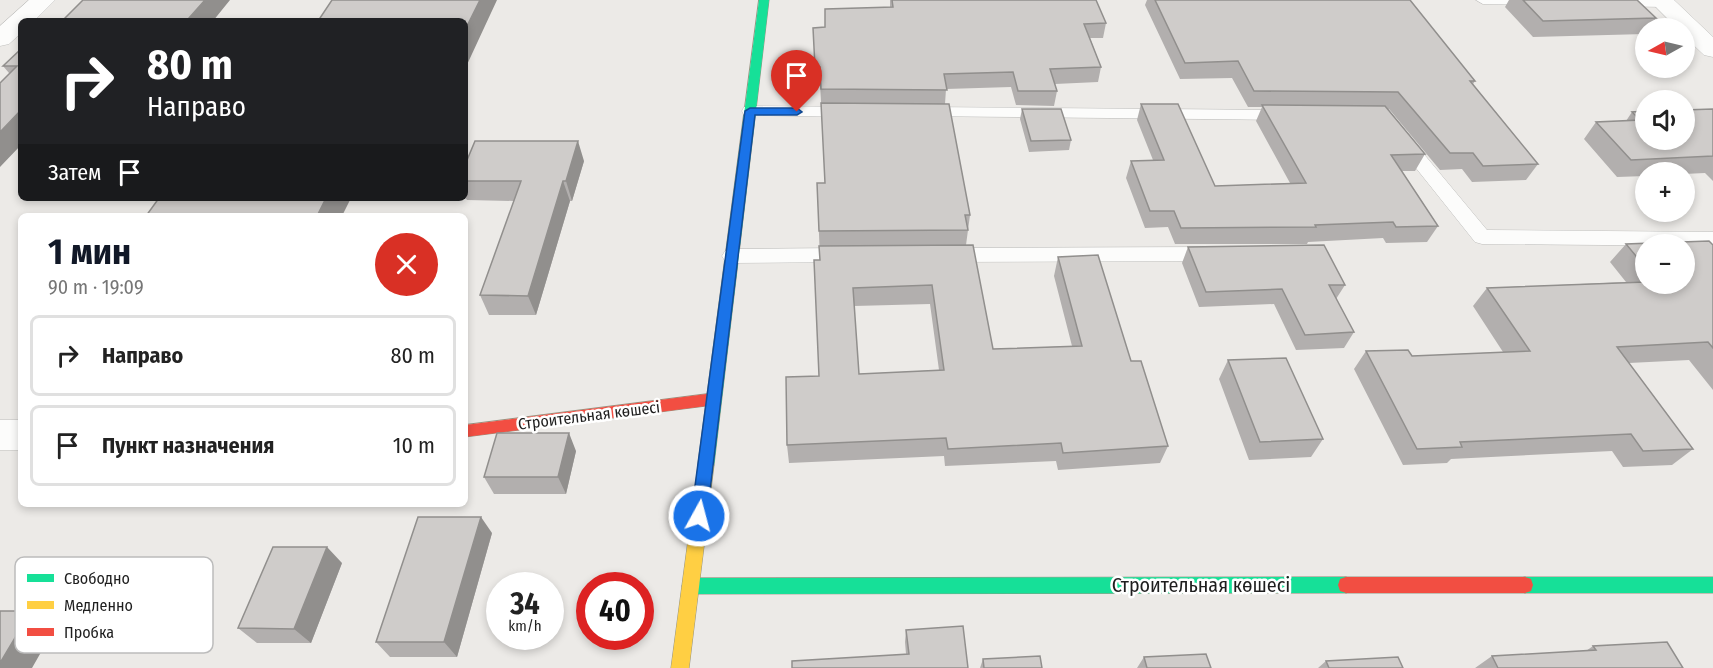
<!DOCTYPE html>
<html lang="ru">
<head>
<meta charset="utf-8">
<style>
  :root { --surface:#fff; --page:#f2f2f2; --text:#222; --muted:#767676; --line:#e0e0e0; --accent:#111827 }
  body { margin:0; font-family:"Fira Sans Condensed",sans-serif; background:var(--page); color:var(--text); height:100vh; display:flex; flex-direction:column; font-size:22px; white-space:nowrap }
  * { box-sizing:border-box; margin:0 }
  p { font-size:20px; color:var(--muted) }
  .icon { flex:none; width:33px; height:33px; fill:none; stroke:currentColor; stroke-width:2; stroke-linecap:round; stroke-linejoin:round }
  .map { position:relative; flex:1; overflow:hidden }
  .details { position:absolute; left:18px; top:213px; width:450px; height:294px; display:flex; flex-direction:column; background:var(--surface); border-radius:9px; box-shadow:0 3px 9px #0003 }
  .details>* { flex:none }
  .top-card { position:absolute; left:18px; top:18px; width:450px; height:183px; border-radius:9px; box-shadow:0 3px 9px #0003; background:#202124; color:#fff; overflow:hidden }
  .needle { width:39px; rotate:262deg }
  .buttons { position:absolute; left:1635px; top:18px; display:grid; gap:12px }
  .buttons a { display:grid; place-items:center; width:60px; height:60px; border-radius:50%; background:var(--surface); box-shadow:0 3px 9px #0003; font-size:30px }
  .speed { position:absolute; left:486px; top:572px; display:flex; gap:12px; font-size:30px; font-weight:700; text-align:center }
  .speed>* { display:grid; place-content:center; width:78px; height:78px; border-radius:50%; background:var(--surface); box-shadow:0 3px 9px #0003; line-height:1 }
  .speed small { font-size:15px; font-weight:400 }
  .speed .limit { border:9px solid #d22; background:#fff; color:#111 }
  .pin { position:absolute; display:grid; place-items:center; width:51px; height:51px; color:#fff; margin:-62px -26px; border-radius:50% 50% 50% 0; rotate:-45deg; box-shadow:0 0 6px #0007 }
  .pin .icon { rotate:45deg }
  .me { position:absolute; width:66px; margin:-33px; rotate:7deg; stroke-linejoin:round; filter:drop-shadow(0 0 4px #0008) }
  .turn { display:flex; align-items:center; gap:21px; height:126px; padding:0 30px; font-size:27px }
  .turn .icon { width:78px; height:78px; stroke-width:2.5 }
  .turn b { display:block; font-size:42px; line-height:51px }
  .then { display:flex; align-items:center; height:57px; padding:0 30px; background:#0003; gap:12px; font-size:22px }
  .round { display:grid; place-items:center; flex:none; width:63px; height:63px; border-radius:32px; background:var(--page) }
  .overview { display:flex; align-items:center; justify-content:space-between; height:102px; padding:0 30px }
  h1 { font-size:36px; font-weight:700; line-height:45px; color:var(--accent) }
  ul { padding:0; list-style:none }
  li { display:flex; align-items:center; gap:18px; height:81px; margin:0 12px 9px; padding:0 18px; border:3px solid var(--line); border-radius:9px }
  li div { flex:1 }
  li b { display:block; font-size:22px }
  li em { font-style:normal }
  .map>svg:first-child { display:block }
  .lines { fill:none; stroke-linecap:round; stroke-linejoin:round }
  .lane-casing { stroke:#bfbfbd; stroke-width:1 }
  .street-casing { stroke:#bfbfbd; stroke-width:1 }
  .fast-casing { stroke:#959380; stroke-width:1 }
  .slow-casing { stroke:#959380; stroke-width:1 }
  .jam-casing { stroke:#959380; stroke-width:1 }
  .lane { fill:#fcfcfb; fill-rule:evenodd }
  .street { fill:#fcfcfb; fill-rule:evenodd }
  .fast { fill:#16e098; fill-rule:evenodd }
  .slow { fill:#ffcf43; fill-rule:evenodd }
  .jam { fill:#f24e42; fill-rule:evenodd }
  .wall { fill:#b2afae; fill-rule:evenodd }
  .shaded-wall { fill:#918f8d }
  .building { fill:#cfccca; stroke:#918f8d; stroke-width:1.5; fill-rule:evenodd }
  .route { fill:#1a73e8; stroke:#114b97; stroke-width:1.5 }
  .labels { text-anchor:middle; stroke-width:5; stroke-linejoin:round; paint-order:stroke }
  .street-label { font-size:16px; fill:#1e1e1e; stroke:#fff }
  .near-street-label { font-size:20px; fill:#1e1e1e; stroke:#fff }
  .key { fill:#fff; stroke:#bcbcbc; stroke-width:1.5 }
  .key-label { font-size:16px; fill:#1e1e1e }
</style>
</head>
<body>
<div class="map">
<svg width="1713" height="668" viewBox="0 0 1713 668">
  <rect width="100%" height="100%" fill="#eceae7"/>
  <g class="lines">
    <defs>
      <path id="lane" d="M1476 0H1544V1L1537 5 1483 4Z
        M1604 0H1669L1671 3 1664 7 1610 6 1605 5Z
        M750 106 848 107 854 108 856 112 854 116 848 117 744 115 742 111 744 107Z
        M922 107 1286 110 1292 111 1294 115 1292 119 1286 120 916 116 914 112 916 108Z
        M1402 134 1408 135 1487 230 1713 232V246L1482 244 1475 242 1396 143 1393 139 1396 135Z
        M1214 247 1221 249 1224 254 1221 259 1214 261 945 262 938 260 935 255 938 250 945 248Z
        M848 248 855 250 858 255 855 260 848 262 732 263 725 261 722 256 725 251 732 249Z"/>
      <path id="street" d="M29 0H55L34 21H21V33L9 44 0 46V26Z
        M1649 0H1674L1713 37V57L1704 55 1684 36V28H1677Z
        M0 420H21V450H0Z"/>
      <path id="fast" d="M759 0H769L714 465 711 470 706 471 701 470 698 465Z
        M1346 577 1352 579 1354 585 1352 591 1346 593 690 594 684 592 682 586 684 580 690 578Z
        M1525 577H1713V593H1525L1519 591 1517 585 1519 579Z"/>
      <path id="slow" d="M706 459 711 460 714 465 689 668H671L698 465 701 460Z"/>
      <path id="jam" d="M714 393 719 395 721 399 719 403 714 405 465 437V425Z
        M1346 577H1525L1531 579 1533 585 1531 591 1525 593H1346L1340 591 1338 585 1340 579Z"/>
    </defs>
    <use href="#lane" class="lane-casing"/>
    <use href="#street" class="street-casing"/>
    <use href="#fast" class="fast-casing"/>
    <use href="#slow" class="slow-casing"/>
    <use href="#jam" class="jam-casing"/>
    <use href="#lane" class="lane"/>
    <use href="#street" class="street"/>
    <use href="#fast" class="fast"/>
    <use href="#slow" class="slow"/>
    <use href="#jam" class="jam"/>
  </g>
  <path class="wall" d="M890 0H1096L1106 23 1103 38H1090L1101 67 1098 82 1055 84 1057 91 1054 106 1016 105 1011 87 946 89 945 104 970 215 966 245 993 349 1072 346 1054 276 1058 257 1131 361 1168 446 1160 463 1058 470 1056 461 945 466 944 456 789 463 787 445 819 376 820 260 817 183H825L820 82H816L813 28 825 27 890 7ZM930 304 939 370 859 374 854 306Z
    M1147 0H1410L1475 81 1473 84 1538 164 1526 180 1472 182 1462 169 1440 170 1389 109H1388L1425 154 1415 171H1402L1438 226 1427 242 1386 243 1383 238 1308 242 1307 244H1175L1168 227 1145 228 1126 178 1131 161 1153 160 1137 120 1141 104 1215 186 1290 183 1256 121 1262 107H1248L1232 78 1180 79 1145 5Z
    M1509 0H1523L1656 18 1649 28H1646L1645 34 1533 37 1505 7Z
    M21 49V145L9 73 3 66Z
    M1022 109 1071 140 1069 150 1029 152 1020 119Z
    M1713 109V181L1705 173 1684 174V172H1646V176L1617 177 1584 139 1596 122 1626 121 1632 112Z
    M584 161 572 201H570L536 315H489L480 295 514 201 467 200 465 197V165Z
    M1626 244 1713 245V390L1689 360 1629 363 1693 449 1672 465 1623 467 1612 451 1451 459 1447 463 1403 465 1354 369 1366 351 1412 356 1503 352 1473 306 1487 288 1626 282 1610 262ZM1646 244 1684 284H1646Z
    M1188 247 1345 285 1336 299 1354 332 1344 348 1296 350 1274 304 1199 307 1182 263Z
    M1228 360 1323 439 1311 457 1249 460 1219 379Z
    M576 451 566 494H494L484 477Z
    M492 533 457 657H390L376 642Z
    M342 563 311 643H257L238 628Z
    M906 630 968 668 906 654 905 642Z
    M1593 646 1683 668H1475L1492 656 1586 651Z
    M1144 657 1211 668H1137Z
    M983 659 1042 668H980Z
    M1326 661 1403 668H1318Z"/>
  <path class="shaded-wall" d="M205 0H230L213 21H190L189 18Z
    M480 0H497L465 69V30Z
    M21 110V145L0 167V132Z
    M578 141 584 161 572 201 566 181Z
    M563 181 570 201 536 315 528 296Z
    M326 198H351L342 216H317Z
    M569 433 576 451 566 494 558 477Z
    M481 517 492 533 457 657 444 642Z
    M327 547 342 563 311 643 294 629Z
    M31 611 56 626 32 668H0V663Z"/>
  <path class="building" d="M83 0H205L189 18H211L209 21H50L51 20H63Z
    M332 0H480L465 30V21H318Z
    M892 0H1096L1106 23 1084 24 1101 67 1050 69 1057 91H1018L1013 72 944 74 947 90 821 89 820 67H815L813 28 825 27V9L893 7Z
    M1155 0H1410L1475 81H1470L1538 164 1483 166 1473 153H1450L1398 92 1254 91 1238 61 1185 63Z
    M1523 0H1637L1656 18 1543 21Z
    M21 49V110L0 132V83L17 66H3Z
    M821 103 949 104 970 215H965L968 230 819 231 817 183H825Z
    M1141 104H1178L1215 186 1306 183 1262 105 1385 106 1425 154 1391 155 1438 226 1396 227 1393 222 1315 225 1316 227 1181 228 1174 211H1150L1131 161 1164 160Z
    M1022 109H1061L1071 140 1031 141Z
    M1713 109V156L1631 160 1596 122 1640 120 1632 112 1646 111V140H1684V110Z
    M475 141H578L566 181H563L528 296 480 295 521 181H465V165Z
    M159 198H326L317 216H146Z
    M1709 241 1713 245V348L1708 342 1617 347 1693 449 1643 451 1631 434 1460 442 1462 447 1417 449 1366 351 1408 350 1412 356 1530 351 1487 288 1646 282V284H1684V244H1646V268L1626 244Z
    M973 245 993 349 1082 346 1058 257 1098 255 1131 361H1141L1168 446 1063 453 1061 443 948 449 946 438 787 445 786 377 819 376 814 260H820L819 246ZM932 285 944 370 859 374 853 288Z
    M1324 245 1345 285H1329L1354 332 1305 335 1282 289 1206 292 1188 247Z
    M1286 358 1323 439 1260 442 1228 360Z
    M497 433H569L558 477H484Z
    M418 517H481L444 642H376Z
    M273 547H327L294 629 238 628Z
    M0 611H31L0 663Z
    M963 626 968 668H792V661L909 654 906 630Z
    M1667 642 1683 668H1498L1492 656 1596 650 1593 646Z
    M1206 654 1211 668H1147L1144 657Z
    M1040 656 1042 668H984L983 659Z
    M1398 657 1403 668H1329L1326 661Z"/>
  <path class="route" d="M750 108H797L802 112 797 115H755L707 516 704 521 699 523 693 521 691 516 745 111Z"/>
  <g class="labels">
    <g class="street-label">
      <text transform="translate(589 415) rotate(-7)" y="6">Строительная көшесі</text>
    </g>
    <g class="near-street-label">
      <text x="1201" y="592">Строительная көшесі</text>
    </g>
  </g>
  <rect x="15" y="557" width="198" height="96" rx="9" class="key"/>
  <rect x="27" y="574" width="27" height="8" fill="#16e098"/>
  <rect x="27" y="601" width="27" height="8" fill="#ffcf43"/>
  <rect x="27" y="628" width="27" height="8" fill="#f24e42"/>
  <g class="key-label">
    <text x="64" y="584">Свободно</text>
    <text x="64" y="611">Медленно</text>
    <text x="64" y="638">Пробка</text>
  </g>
</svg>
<div class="buttons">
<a><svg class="needle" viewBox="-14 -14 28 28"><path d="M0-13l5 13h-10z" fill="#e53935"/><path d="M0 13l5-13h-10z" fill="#767676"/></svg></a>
<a><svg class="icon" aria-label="sound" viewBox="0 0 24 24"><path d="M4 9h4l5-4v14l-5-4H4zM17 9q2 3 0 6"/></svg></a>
<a>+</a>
<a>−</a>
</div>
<div class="speed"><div>34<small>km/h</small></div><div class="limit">40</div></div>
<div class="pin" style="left:797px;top:112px;background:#d93025"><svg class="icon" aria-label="arrive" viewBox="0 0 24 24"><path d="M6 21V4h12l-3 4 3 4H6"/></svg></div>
<svg class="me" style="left:699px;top:516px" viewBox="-20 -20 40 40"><circle r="17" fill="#1a73e8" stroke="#fff" stroke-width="3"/><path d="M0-11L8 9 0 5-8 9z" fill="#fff"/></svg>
<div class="top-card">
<div class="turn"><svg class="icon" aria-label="right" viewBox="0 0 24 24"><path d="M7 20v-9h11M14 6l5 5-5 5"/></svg><div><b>80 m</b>Направо</div></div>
<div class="then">Затем<svg class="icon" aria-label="arrive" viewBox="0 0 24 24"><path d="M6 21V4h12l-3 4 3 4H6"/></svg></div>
</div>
<section class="details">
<div class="overview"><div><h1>1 мин</h1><p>90 m · 19:09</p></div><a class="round" style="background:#d93025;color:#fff"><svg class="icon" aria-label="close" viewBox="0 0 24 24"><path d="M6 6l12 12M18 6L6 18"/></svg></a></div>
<ul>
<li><svg class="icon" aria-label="right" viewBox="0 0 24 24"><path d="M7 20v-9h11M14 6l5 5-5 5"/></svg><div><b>Направо</b></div><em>80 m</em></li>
<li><svg class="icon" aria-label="arrive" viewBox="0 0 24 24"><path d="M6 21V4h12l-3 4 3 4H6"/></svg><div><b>Пункт назначения</b></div><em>10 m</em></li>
</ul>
</section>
</div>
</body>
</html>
